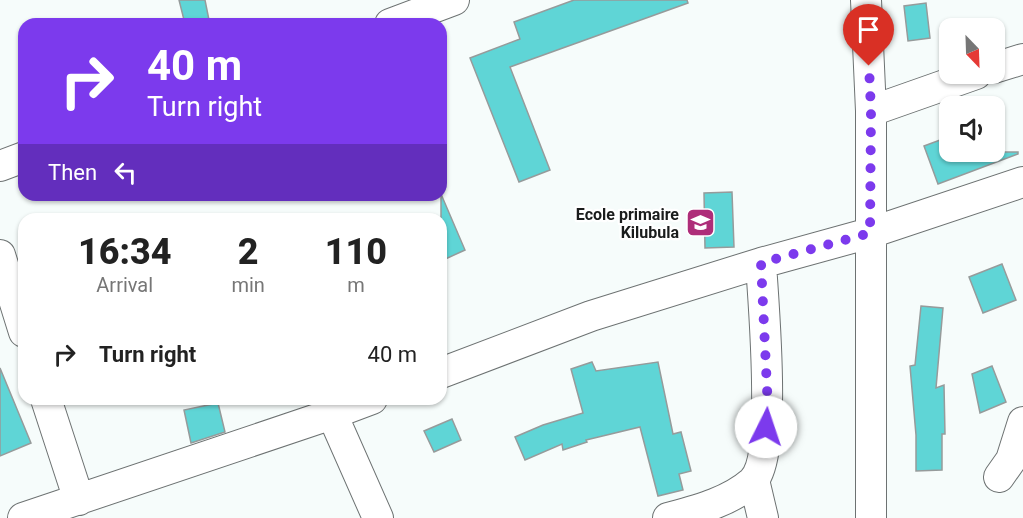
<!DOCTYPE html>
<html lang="en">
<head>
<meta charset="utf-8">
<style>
  :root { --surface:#fff; --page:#f6f6f6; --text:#222; --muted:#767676 }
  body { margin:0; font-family:Roboto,sans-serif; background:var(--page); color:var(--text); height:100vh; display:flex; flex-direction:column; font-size:22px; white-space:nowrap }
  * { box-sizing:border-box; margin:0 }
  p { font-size:20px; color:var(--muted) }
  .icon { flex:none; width:33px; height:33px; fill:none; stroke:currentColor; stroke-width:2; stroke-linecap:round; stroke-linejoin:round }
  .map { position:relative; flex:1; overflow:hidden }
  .details { position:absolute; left:18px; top:213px; width:429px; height:192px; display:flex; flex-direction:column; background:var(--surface); border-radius:18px; box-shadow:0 2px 4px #0004 }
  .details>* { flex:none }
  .guide { position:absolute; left:18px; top:18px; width:429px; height:183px; border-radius:18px; box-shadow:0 2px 4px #0004; background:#7c3aed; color:#fff; overflow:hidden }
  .needle { width:39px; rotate:157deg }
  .tools { position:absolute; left:939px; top:18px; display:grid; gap:12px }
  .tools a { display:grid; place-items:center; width:66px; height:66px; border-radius:12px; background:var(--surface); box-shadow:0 2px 4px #0004; font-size:30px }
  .pin { position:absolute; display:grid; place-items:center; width:51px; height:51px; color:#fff; margin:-62px -26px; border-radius:50% 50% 50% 0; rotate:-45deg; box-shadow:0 0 6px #0007 }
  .pin .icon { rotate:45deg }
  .me { position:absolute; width:66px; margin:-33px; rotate:4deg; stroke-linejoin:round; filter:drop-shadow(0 0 4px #0008) }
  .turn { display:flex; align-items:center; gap:21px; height:126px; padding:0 30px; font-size:27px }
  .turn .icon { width:78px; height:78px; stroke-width:2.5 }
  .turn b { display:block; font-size:42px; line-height:51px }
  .then { display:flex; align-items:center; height:57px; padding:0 30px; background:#0003; gap:12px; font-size:22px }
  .eta { display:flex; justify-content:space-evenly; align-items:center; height:102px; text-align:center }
  .eta b { font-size:36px; font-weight:800; line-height:42px }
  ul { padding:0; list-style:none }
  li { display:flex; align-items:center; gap:18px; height:78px; padding:0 30px }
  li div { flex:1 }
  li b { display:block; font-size:22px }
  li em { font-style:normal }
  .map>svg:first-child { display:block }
  .building { fill:#5fd5d6; stroke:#969b9b; stroke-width:1.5 }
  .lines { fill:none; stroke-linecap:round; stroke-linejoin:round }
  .minor-casing { stroke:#6d7272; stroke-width:32 }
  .minor { stroke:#fff; stroke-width:30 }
  .route { stroke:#7c3aed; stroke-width:10; stroke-dasharray:0 18 }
  .labels { text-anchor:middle; stroke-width:4.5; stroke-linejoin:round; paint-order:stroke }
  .poi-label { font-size:16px; font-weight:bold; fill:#1a1c1c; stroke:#fff; text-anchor:end }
</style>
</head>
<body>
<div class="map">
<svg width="1023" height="518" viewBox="0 0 1023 518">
  <rect width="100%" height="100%" fill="#f6fcfb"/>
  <path class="building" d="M179 0H205L209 20 185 24Z
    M574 0H687L688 3 510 67 550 170 519 182 470 58 520 39 514 22Z
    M926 3 930 38 908 41 904 6Z
    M948 137 950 152H1018V154L938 184 924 146Z
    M732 192 734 247 705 248 704 193Z
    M441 194 465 250 441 261Z
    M1002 264 1016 300 983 313 969 277Z
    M921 306 943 308 936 388 944 385 945 434H942V470L916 471V435L910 366 915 365Z
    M592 362 596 371 658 362 673 434 681 432 691 471 679 474 683 490 658 496 640 427 586 440 587 442 563 450 562 444 525 460 515 437 543 425 583 413 571 369Z
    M992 366 1006 402 980 413 972 374Z
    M0 368 31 443 0 456Z
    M218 403 225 432 191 443 184 410Z
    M452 419 461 440 434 452 424 431Z"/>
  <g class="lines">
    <defs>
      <path id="minor" d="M866 0 871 111V518
        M390 24 454 0
        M994 68 1023 59
        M871 111 976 74
        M0 166 24 157
        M0 255 24 332
        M441 373 591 316 761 263 870 233 1023 182
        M46 399 79 500
        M332 414 378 518
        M999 477 1011 460 1023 422
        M754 480 763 518
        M23 518 332 414 372 399
        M668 518C697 510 729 502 752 482 778 458 763 301 761 263"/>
    </defs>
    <use href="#minor" class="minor-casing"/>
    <use href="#minor" class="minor"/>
  </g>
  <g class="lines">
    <path class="route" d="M766 427 768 409 761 263 870 233 871 111 869 66"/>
  </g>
  <defs>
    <symbol id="school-square" viewBox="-11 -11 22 22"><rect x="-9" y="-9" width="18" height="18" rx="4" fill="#ae2d79" stroke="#fff"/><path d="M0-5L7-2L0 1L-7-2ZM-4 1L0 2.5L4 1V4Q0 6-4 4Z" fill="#fff"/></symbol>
  </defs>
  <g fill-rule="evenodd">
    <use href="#school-square" x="684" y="206" width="33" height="33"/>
  </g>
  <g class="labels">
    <g class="poi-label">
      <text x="679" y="220">Ecole primaire<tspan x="679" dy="18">Kilubula</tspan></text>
    </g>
  </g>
</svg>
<div class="tools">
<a><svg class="needle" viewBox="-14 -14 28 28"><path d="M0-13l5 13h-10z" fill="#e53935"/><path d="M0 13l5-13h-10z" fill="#767676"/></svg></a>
<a><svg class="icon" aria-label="sound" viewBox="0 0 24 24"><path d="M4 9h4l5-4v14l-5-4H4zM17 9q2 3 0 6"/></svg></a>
</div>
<div class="pin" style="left:869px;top:66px;background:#d93025"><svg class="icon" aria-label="arrive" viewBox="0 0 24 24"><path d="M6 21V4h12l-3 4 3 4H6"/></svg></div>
<svg class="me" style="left:766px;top:427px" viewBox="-20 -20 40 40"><circle r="19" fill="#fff"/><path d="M0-13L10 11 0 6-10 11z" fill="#7c3aed"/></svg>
<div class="guide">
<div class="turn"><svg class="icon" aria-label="right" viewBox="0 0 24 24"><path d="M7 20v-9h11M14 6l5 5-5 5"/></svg><div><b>40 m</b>Turn right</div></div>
<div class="then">Then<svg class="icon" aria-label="left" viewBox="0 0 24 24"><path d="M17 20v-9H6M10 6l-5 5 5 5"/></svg></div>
</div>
<section class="details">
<div class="eta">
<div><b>16:34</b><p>Arrival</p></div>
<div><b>2</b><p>min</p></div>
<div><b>110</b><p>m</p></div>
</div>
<ul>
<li><svg class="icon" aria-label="right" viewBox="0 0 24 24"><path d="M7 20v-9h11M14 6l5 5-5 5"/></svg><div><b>Turn right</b></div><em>40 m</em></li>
</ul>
</section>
</div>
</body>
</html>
